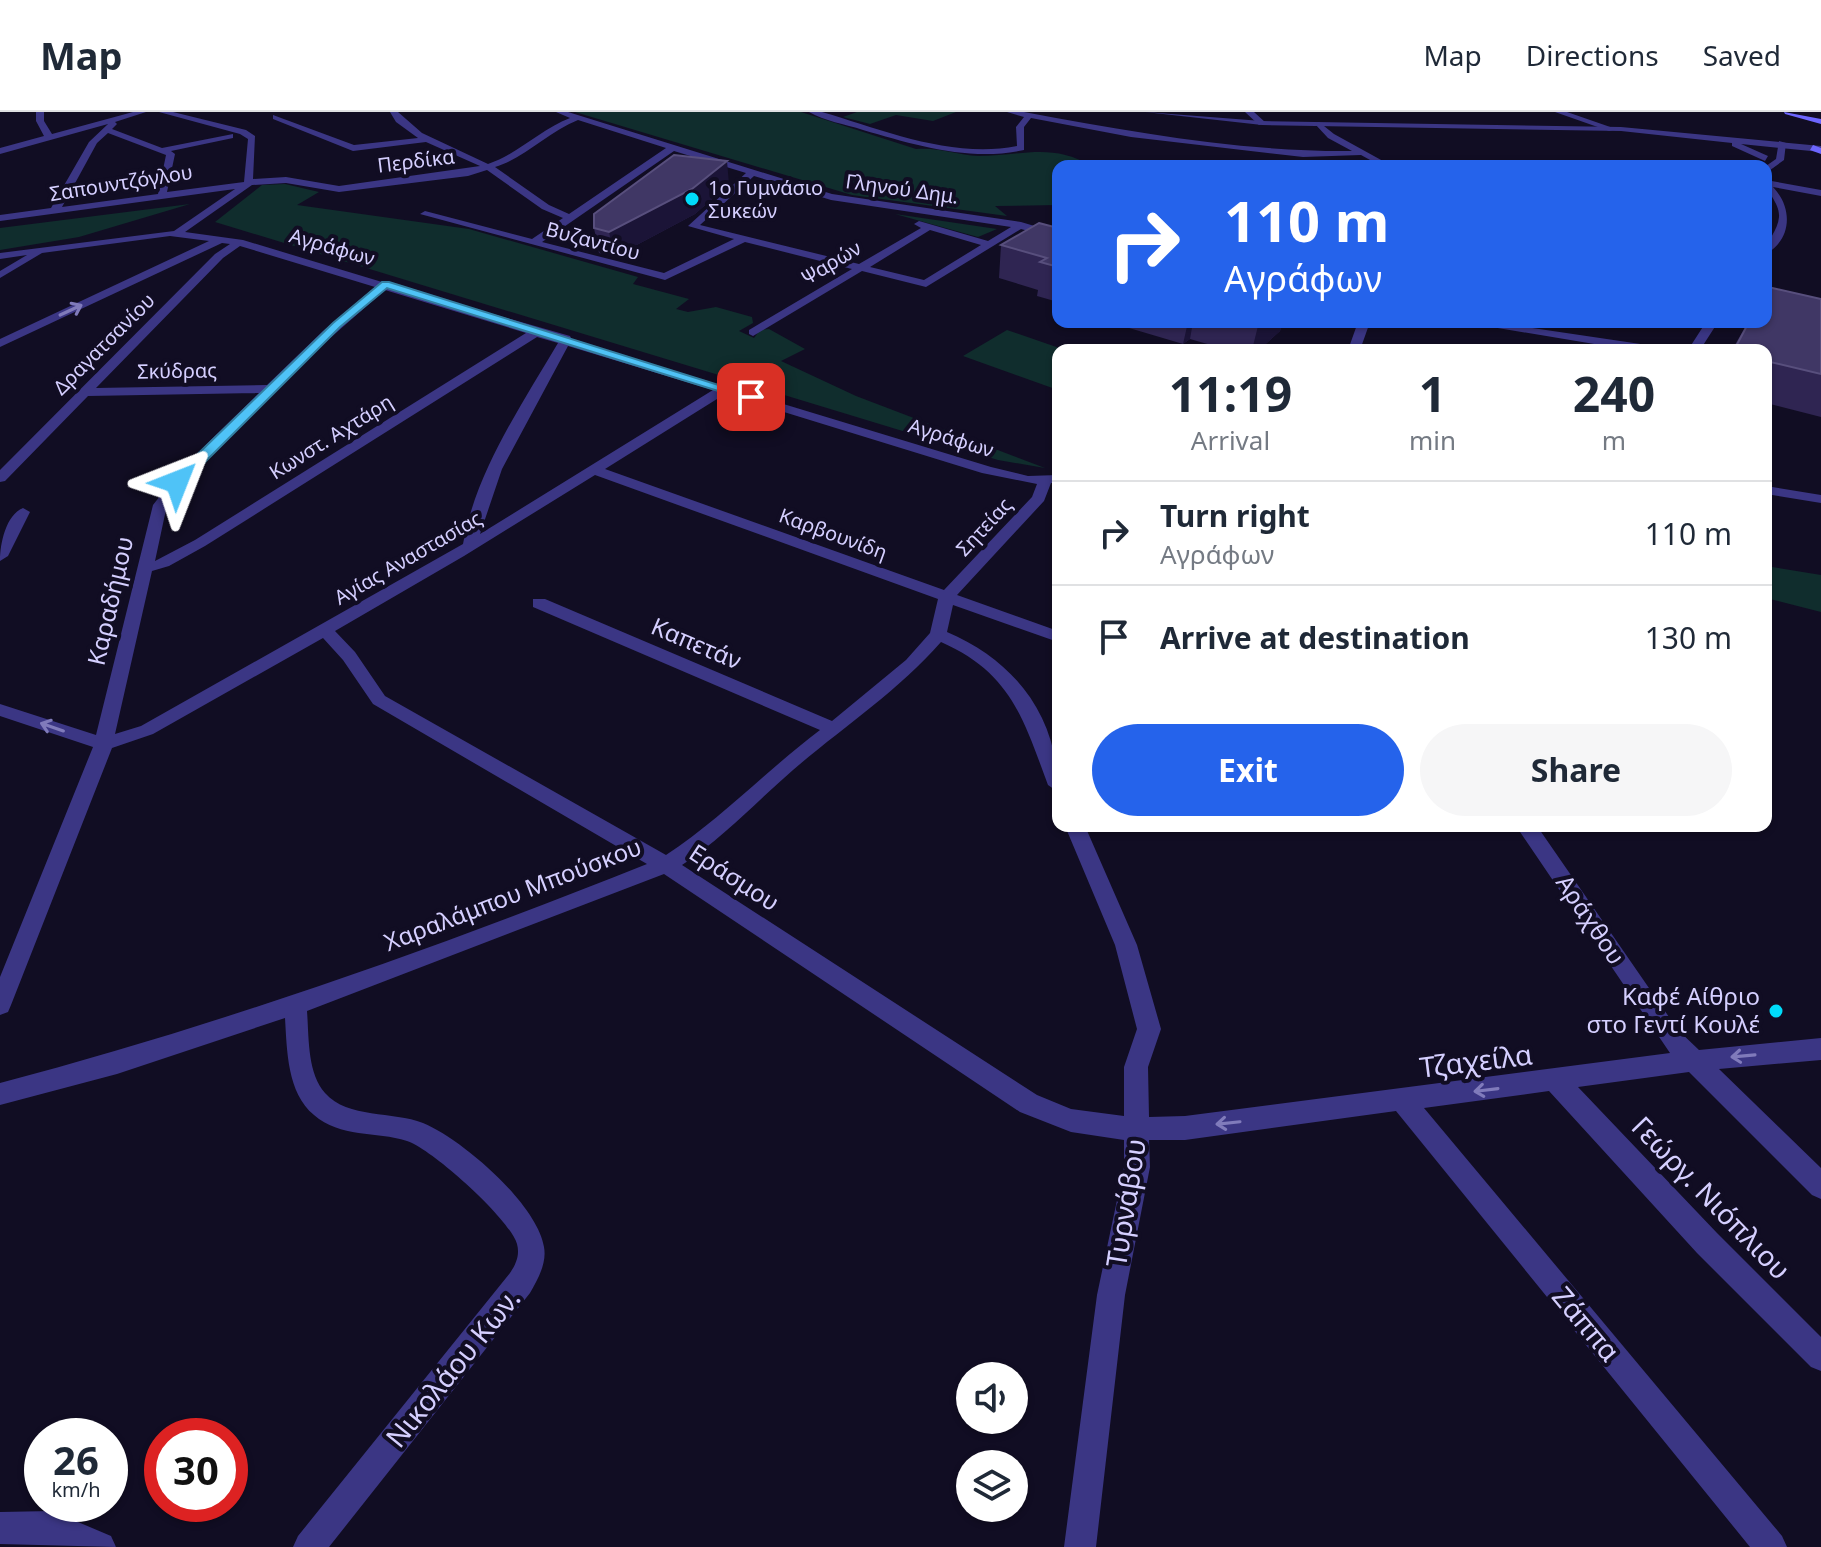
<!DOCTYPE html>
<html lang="en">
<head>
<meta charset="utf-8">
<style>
  :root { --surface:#fff; --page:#f6f6f7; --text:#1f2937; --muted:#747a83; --line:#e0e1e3; --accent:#2563eb }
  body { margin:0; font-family:"Noto Sans",sans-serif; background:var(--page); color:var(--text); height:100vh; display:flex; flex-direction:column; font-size:30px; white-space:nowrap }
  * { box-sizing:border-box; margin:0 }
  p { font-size:26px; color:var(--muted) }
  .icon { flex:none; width:44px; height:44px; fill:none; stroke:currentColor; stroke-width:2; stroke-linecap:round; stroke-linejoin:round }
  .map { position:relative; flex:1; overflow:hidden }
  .drawer { position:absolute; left:1052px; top:232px; width:720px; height:488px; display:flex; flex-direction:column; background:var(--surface); border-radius:16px; box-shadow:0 2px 6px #0004 }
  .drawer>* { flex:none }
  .top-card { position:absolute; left:1052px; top:48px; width:720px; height:168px; border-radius:16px; box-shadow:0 2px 6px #0004; background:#2563eb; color:#fff; overflow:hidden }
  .controls { position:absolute; left:956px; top:1250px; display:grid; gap:16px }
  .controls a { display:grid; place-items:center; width:72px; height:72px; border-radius:50%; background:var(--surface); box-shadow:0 2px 6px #0004; font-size:40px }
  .speed { position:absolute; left:24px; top:1306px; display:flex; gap:16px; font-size:40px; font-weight:700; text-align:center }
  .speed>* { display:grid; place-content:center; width:104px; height:104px; border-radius:50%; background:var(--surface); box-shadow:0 2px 6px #0004; line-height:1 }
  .speed small { font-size:20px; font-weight:400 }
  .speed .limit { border:12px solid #d22; background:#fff; color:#111 }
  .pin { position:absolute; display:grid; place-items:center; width:68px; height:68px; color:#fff; margin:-34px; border-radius:16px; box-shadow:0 4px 12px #0006 }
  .me { position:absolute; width:88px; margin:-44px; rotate:45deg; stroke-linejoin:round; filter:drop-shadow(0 0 6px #0008) }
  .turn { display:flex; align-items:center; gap:28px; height:168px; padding:0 40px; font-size:36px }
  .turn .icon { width:104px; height:104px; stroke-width:2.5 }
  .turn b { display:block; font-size:56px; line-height:68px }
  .eta { display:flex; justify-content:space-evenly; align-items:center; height:136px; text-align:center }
  .eta b { font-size:48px; font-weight:700; line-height:56px }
  .button { display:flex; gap:16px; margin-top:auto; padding:16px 40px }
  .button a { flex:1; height:92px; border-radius:48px; background:var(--accent); color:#fff; font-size:32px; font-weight:700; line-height:92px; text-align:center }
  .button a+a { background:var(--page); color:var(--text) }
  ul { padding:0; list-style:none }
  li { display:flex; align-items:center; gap:24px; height:104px; padding:0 40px; border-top:2px solid var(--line) }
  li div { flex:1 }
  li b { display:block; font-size:30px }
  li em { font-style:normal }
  header { display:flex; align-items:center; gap:48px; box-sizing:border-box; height:112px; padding:0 40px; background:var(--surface); border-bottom:2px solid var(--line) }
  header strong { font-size:38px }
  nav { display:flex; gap:44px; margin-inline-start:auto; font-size:28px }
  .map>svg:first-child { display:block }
  .green { fill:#102d2d }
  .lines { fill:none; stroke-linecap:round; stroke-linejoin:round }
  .minor { fill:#3b3684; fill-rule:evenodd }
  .tertiary { fill:#3b3684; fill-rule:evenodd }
  .secondary { fill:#6d66ff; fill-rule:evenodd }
  .wall { fill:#2f2552 }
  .shaded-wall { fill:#1b1437 }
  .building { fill:#403765; stroke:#584f7d; stroke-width:2 }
  .oneway { stroke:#807bbb }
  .route { fill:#4fc3f7; stroke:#337fa1; stroke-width:2 }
  .poi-dot { fill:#00dcfa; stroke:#110d23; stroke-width:3 }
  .labels { text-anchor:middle; stroke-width:8; stroke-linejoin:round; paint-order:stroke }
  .far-street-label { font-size:20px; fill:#d5cfff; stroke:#110d23 }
  .far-poi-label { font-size:20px; fill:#d5cfff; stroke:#110d23; text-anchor:start }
  .street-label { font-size:24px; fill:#d5cfff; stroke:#110d23 }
  .poi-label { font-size:24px; fill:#d5cfff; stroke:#110d23; text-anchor:end }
  .near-street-label { font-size:28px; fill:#d5cfff; stroke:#110d23 }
</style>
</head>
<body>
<header>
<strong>Map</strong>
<nav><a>Map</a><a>Directions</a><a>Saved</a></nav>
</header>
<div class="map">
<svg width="1821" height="1435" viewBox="0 0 1821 1435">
  <rect width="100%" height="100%" fill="#110d23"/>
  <path class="green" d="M575 0H801L916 37C938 35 957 43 978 44 1020 44 1053 30 1091 54H1058V93L995 94 1007 104 852 83Z
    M857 0H956L933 9 896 3 870 12 843 5Z
    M285 72 319 80 297 93 469 117 638 165 633 172 689 187 676 197 688 200 716 195 752 205 753 211 739 219 754 226 760 218 769 217 805 237 781 249 856 284 1045 356 998 348 215 110 262 73Z
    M190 92 79 125 0 138V116Z
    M895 102 997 117 978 125Z
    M1007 218 1065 238H1058V278L963 244Z
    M1766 454 1821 463V500L1766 486Z"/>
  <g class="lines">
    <path class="minor" d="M36 0H44V9L52 22 133 0H146L115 10 117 12 112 17 162 36 233 22V26L171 39 175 42 167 80 244 70 248 27 240 22 159 0H173L246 18 255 24 253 67 286 65 339 74 480 54 426 30 353 39 273 7V3L354 33 418 26 396 10 390 0H398L422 21 488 52C518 42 541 17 570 6L556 0H568L832 82 1021 110 1058 121V127L1021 117 926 175 862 159 753 224 749 222V218L852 157 745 130 665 168 420 102 425 99 532 127 563 106 542 97 487 58 468 64 339 80 286 71 252 73 185 120 243 128 382 170H390L391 173 570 224 572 228 991 355 1028 364 1058 363V371H1051L1044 389 957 483 1058 519V530L953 493 947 520C1015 549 1058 604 1058 680L1048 673C1023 606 1011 561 941 530 897 580 843 615 793 658 756 690 723 726 682 753L1037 983 1071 997 1124 1004V955L1137 917 1115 833 1065 714H1085L1137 833 1161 917 1148 955 1149 1005 1185 1004 1670 941 1516 714H1537L1678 918 1699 938 1821 926V948L1719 957 1821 1056V1087L1812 1083 1689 960 1578 975 1717 1121 1821 1225V1259L1811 1255 1697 1141 1549 979 1424 996 1782 1424 1787 1435H1750L1396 999 1185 1028H1149L1150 1055 1125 1183 1096 1435H1064L1097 1183 1124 1055V1028L1071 1020 1020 1000 664 762 307 899C309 924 307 961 325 981 348 1007 393 999 423 1011 462 1027 537 1092 544 1135 547 1151 538 1167 530 1181L329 1435H293L298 1424 510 1161C516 1152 520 1143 517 1132 510 1107 432 1037 407 1029 376 1019 340 1026 314 1003 287 981 287 938 285 906L117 962 0 993V971C220 913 436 836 647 752L373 592 343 548 323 526 153 622 112 636 11 893 8 900 0 903V865L93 635 0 604V592L96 623 153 393 181 357 259 281 88 284 5 369 0 370V358L215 142 230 132 222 131 0 235V227L209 129 170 124 42 141 0 166V159L27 143 0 147V141L174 119 235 77 0 109V103L51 96 89 30 108 12 0 42V36L44 24 36 9ZM578 8 666 36 569 102 549 93 495 55C525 46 548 20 578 8ZM108 21 166 43 158 82 62 95 97 31ZM674 39 746 61 688 114 734 127 664 161 542 130ZM754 64 831 88 1011 115 988 129 919 109 914 112 921 116 859 152 700 113ZM930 118 981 133 924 168 870 155ZM240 134 375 175 323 219 267 273 96 276 223 146ZM385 178 526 221 195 428 155 449 167 393 181 373 313 241ZM537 225 558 231C521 294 476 359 463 432L141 614 115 622 152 459 169 454 205 434ZM568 234 713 278 480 422 502 357ZM725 282 982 361 1037 372 1032 385 944 478 605 357ZM595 363 938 487 930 521 906 548 832 609 545 487H533V495L820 618C767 658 721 707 666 743L385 584 355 540 335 519 464 444Z
      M809 0H822C883 18 952 47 1017 34L1016 15 1024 5 1007 0H1024C1132 20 1242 40 1352 39L1328 26 1315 12 1319 10 1334 22 1392 54H1381L1361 43 1303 45 1131 25 1031 6 1024 15V38C970 50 915 33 863 18 845 12 824 9 809 0Z
      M1245 0H1254L1266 11 1259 13Z
      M1555 0H1567L1616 17 1609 19Z
      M1779 29 1786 31 1784 48 1766 61V54L1776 47Z
      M1766 68 1821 78V84L1773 75C1793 96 1792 127 1766 142 1766 128 1778 119 1779 105 1780 90 1766 82 1766 68Z
      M1358 210H1370L1360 238H1348Z
      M1462 210H1491L1654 234 1660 238H1630Z
      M1706 210H1718L1700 238H1688Z
      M1766 374 1821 383V391L1766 382Z
      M23 396 30 400 8 444 0 449C0 431 6 403 23 396Z
      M52 1399 111 1424 116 1435 0 1432V1400Z"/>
    <path class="tertiary" d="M1145 0 1262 9 1621 15 1821 34V40L1741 32 1768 44 1765 49 1732 34V31L1621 19 1262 13Z"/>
    <path class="secondary" d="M1784 0 1821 7V12L1785 2Z
      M1813 33 1821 36V42L1810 38Z"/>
  </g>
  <path class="wall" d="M729 72 695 102 614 145 599 141 594 116Z
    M1058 116V190L1037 184 1038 178 999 166 1001 133Z
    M1821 187V305L1766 291V238H1732L1748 210H1766Z
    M1109 210H1283L1280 219 1259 238H1228L1190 227 1183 232Z"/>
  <path class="shaded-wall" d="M727 49 729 72 695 102 614 145 609 120Z
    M1188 210H1193L1190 227 1183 232Z
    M1259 210H1283L1280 219 1259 238H1252Z"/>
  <path class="building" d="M674 43 727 49 692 77 609 120 594 116V102Z
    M1039 111 1058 116V155L1040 150 1047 146 1001 133Z
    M1768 175 1821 187V262L1766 249V238H1734L1749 210H1766V179Z"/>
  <defs><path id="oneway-shaft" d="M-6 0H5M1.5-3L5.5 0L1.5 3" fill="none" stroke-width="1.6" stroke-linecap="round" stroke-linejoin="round" transform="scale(2)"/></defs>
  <g class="oneway">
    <use href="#oneway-shaft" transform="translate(71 198) rotate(-25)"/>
    <use href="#oneway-shaft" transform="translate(52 615) rotate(-161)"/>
    <use href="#oneway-shaft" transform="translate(1743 944) rotate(175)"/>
    <use href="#oneway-shaft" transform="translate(1486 978) rotate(173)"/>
    <use href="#oneway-shaft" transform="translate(1228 1011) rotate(174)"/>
  </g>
  <path class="route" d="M382 170H389L757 285 747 288 387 176 340 215 182 373H172V367L333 211Z"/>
  <g class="poi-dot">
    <circle cx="692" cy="87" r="8"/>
    <circle cx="1776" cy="899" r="8"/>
  </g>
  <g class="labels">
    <g class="far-street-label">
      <text transform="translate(416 49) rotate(-7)" y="7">Περδίκα</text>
      <text transform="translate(121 71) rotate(-9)" y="7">Σαπουντζόγλου</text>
      <text transform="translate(902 77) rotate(8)" y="7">Γληνού Δημ.</text>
      <text transform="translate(593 129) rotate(15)" y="7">Βυζαντίου</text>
      <text transform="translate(332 135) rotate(16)" y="7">Αγράφων</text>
      <text transform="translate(831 151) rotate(-31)" y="7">Ψαρών</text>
      <text transform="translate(104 232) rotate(-45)" y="7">Δραγατσανίου</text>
      <text transform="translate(177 259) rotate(-1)" y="7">Σκύδρας</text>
      <text transform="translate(331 325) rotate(-32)" y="7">Κωνστ. Αχτάρη</text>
      <text transform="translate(951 326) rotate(17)" y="7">Αγράφων</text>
      <text transform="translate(984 415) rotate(-47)" y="7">Σητείας</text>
      <text transform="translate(833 422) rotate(20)" y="7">Καρβουνίδη</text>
      <text transform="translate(408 446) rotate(-30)" y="7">Αγίας Αναστασίας</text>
    </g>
    <g class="far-poi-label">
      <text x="708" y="83">1ο Γυμνάσιο<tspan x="708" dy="23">Συκεών</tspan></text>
    </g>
    <g class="street-label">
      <text transform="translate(111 489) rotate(-77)" y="8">Καραδήμου</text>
      <text transform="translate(696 532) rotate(23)" y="8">Καπετάν</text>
      <text transform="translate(734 766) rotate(33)" y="8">Εράσμου</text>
      <text transform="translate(513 783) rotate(-21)" y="8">Χαραλάμπου Μπούσκου</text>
      <text transform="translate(1590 808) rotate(56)" y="8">Αράχθου</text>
    </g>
    <g class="poi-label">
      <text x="1760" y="893">Καφέ Αίθριο<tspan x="1760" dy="28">στο Γεντί Κουλέ</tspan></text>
    </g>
    <g class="near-street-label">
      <text transform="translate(1476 949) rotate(-7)" y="10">Τζαχείλα</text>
      <text transform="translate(1711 1086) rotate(46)" y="10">Γεώργ. Νιόπλιου</text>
      <text transform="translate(1126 1091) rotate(-81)" y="10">Τυρνάβου</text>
      <text transform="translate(1586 1212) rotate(50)" y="10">Ζάππα</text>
      <text transform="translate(453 1256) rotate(-51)" y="10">Νικολάου Κων.</text>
    </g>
  </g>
</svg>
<div class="controls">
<a><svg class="icon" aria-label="sound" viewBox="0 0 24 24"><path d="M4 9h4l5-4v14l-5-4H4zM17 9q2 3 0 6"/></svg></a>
<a><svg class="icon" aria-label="layers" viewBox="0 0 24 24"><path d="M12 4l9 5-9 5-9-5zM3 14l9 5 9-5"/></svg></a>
</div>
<div class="speed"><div>26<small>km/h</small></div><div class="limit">30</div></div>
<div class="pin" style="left:751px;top:285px;background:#d93025"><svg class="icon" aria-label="arrive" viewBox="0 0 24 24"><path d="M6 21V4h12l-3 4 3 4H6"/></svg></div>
<svg class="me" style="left:177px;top:370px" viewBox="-20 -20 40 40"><path d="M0-17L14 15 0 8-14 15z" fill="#4fc3f7" stroke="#fff" stroke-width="4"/></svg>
<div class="top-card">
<div class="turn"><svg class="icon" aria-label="right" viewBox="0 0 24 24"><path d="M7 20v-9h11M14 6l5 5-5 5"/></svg><div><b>110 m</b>Αγράφων</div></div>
</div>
<section class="drawer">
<div class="eta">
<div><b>11:19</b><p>Arrival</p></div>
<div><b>1</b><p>min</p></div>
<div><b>240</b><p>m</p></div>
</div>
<ul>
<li><svg class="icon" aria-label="right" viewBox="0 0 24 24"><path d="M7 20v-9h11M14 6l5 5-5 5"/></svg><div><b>Turn right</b><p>Αγράφων</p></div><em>110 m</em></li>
<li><svg class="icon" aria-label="arrive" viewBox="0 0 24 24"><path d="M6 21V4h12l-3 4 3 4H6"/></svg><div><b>Arrive at destination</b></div><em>130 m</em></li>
</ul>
<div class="button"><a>Exit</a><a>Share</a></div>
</section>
</div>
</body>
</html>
